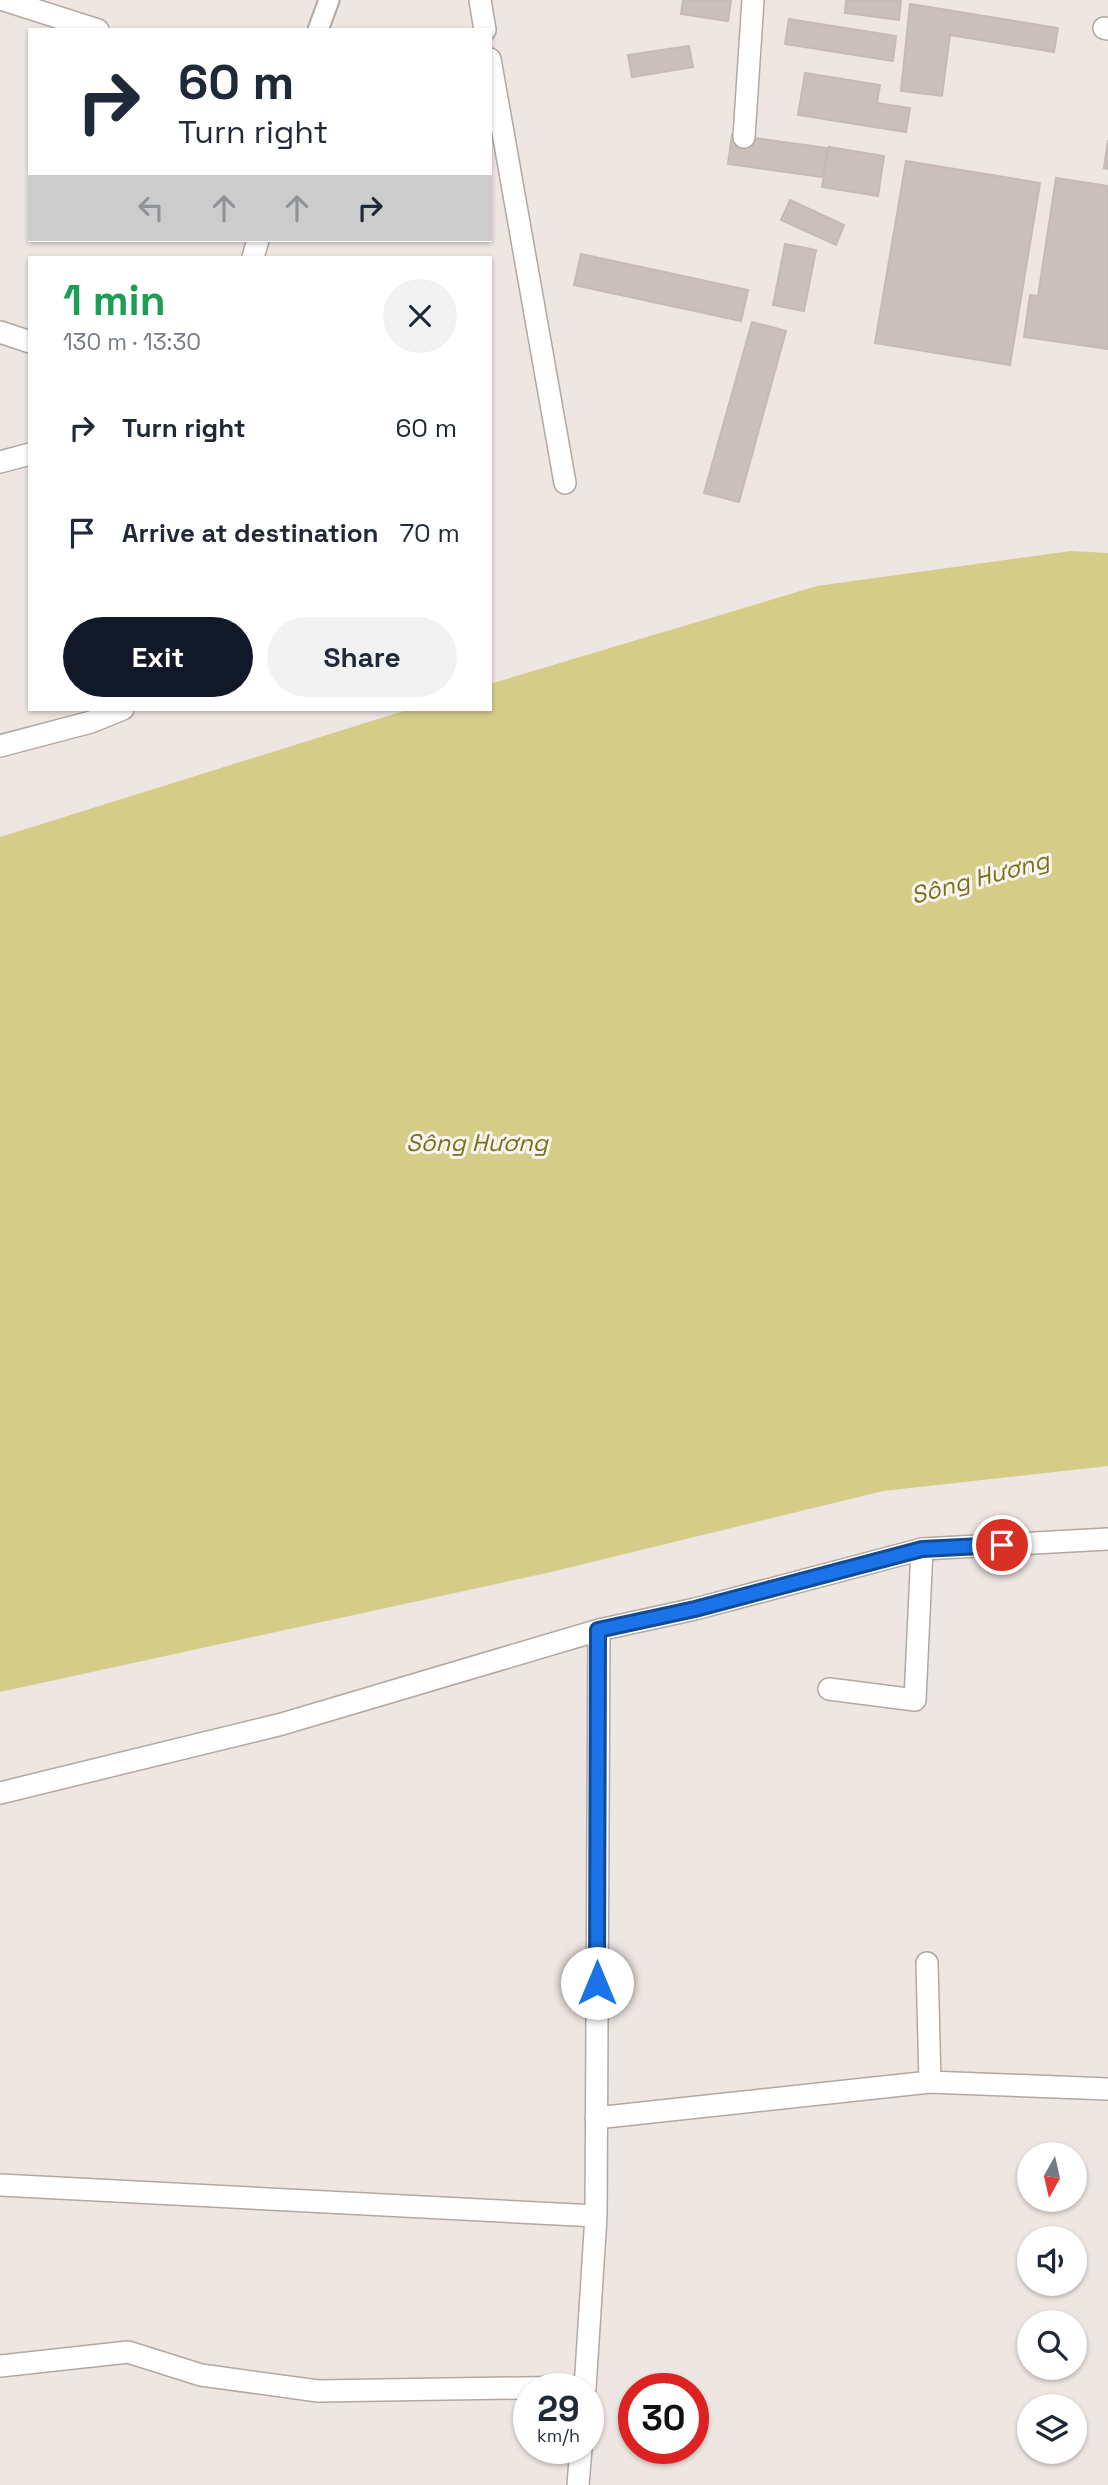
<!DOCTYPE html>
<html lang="en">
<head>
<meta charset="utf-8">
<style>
  :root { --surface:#fff; --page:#f2f2f3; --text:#1f2937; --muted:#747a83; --accent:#111827 }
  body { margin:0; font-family:"Space Grotesk",sans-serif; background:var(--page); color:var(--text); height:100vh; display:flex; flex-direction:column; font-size:26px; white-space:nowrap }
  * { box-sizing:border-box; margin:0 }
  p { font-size:23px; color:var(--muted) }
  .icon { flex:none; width:38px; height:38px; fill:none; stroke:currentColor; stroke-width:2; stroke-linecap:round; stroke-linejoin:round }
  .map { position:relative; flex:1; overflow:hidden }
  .sheet { position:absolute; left:28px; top:256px; width:464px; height:455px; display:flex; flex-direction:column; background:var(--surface); border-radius:0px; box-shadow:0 2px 5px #0004 }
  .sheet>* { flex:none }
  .top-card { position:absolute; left:28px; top:28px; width:464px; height:214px; border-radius:0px; box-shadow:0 2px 5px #0004; background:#fff; color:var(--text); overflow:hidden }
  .needle { width:46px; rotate:188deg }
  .fabs { position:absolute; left:1017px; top:2142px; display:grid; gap:14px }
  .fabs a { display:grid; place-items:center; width:70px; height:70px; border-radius:50%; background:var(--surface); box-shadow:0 2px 5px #0004; font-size:35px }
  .speed { position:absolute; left:513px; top:2373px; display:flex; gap:14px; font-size:35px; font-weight:700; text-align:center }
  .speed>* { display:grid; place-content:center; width:91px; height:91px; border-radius:50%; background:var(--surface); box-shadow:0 2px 5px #0004; line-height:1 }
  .speed small { font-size:18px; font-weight:400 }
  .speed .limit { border:10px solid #d22; background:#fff; color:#111 }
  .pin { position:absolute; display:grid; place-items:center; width:60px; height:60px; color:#fff; margin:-30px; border:4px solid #fff; border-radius:50%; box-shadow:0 2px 7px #0007 }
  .me { position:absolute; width:77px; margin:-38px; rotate:0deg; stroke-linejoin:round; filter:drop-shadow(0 0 5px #0008) }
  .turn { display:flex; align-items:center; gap:24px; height:147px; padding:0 35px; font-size:32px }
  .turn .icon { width:91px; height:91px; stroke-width:2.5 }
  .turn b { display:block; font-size:49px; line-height:60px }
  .lanes { display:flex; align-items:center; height:66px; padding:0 35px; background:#0003; justify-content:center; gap:35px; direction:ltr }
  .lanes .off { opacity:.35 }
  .round { display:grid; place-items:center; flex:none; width:74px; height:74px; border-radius:37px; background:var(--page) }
  .headline { display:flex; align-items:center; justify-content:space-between; height:119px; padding:0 35px }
  h1 { font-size:42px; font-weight:700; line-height:52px; color:#1e9e55 }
  .primary-button { display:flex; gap:14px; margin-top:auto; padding:14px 35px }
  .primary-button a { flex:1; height:80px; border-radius:42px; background:var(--accent); color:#fff; font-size:28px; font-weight:700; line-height:80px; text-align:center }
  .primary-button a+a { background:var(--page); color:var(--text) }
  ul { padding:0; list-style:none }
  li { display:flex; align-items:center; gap:21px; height:105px; padding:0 35px }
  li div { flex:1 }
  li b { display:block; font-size:26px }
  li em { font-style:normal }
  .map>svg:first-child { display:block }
  .water { fill:#d5cd87 }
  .building { fill:#cbbfbb; stroke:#c7bab4; stroke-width:2 }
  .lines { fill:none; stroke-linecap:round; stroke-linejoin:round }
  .service-casing { stroke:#b2a8a0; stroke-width:23 }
  .minor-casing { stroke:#b2a8a0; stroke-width:24 }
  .service { stroke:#fff; stroke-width:19 }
  .minor { stroke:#fff; stroke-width:21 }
  .route-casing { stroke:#114b97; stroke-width:18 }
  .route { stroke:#1a73e8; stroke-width:12 }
  .labels { text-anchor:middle; stroke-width:6; stroke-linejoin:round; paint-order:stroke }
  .water-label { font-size:24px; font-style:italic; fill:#7a7017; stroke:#faf5f3 }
</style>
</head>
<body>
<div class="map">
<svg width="1108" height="2485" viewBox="0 0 1108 2485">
  <rect width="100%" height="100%" fill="#ede6e2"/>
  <path class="water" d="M1071 551 1108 553V1466L883 1491 551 1572 0 1692V837L410 709H490V684L817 586Z"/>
  <path class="building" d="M683 0H731L728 21 681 14Z
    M846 0H901L899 20 845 13Z
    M910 4 1058 28 1054 52 950 35 942 96 901 91Z
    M789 19 896 36 893 61 785 44Z
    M689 46 693 67 632 77 628 55Z
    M805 73 880 85 877 103 910 108 906 132 798 115Z
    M732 135 827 148 823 177 728 164Z
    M1108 140V169L1104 168Z
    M829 147 884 156 878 196 822 187Z
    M906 161 1040 183 1010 365 875 343Z
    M1056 178 1108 186V349L1024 337 1030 295 1038 296Z
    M790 200 844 225 836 245 781 220Z
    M785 244 816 250 804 311 773 305Z
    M581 254 748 290 741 321 574 285Z
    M752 322 786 331 739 502 704 493Z"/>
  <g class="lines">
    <defs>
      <path id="service" d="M318 30 329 0"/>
      <path id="minor" d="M4 0 98 30
        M480 0 485 30
        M1104 28 1108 29
        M490 59 565 483
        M744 137 753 0
        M253 257 258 240
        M0 332 30 342
        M0 462 30 454
        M0 746 91 722 123 709
        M829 1689 915 1700 922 1549
        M0 1793 282 1724 599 1630 695 1609 922 1549 1108 1539
        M927 1963 930 2082
        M596 2118 930 2082 1108 2089
        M0 2185 596 2216
        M0 2366 128 2352 201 2375 318 2391 585 2387
        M585 2389 596 2216 599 1630
        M578 2485 581 2448"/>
    </defs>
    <use href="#service" class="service-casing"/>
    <use href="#minor" class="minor-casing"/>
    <use href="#service" class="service"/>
    <use href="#minor" class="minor"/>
  </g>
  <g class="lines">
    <defs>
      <path id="route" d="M597 1983 598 1630 695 1609 922 1549 1002 1545"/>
    </defs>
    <use href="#route" class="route-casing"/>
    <use href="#route" class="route"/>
  </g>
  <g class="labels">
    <g class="water-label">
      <text transform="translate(980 878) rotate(-15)" y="8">Sông Hương</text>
      <text x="477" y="1151">Sông Hương</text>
    </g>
  </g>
</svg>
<div class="fabs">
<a><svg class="needle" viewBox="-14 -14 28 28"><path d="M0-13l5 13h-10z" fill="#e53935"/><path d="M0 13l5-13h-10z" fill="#747a83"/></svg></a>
<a><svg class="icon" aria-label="sound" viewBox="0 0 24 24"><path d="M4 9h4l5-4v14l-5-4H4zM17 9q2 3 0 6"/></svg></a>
<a><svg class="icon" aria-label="search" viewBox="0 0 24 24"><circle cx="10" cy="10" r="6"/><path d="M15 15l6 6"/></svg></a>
<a><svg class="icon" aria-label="layers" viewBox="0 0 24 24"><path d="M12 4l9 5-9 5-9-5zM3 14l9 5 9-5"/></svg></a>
</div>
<div class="speed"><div>29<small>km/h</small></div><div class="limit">30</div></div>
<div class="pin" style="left:1002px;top:1545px;background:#d93025"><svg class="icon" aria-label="arrive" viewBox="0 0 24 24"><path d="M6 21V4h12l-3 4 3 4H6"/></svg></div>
<svg class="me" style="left:597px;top:1983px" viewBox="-20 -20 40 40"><circle r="19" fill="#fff"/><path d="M0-13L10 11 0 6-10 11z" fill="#1a73e8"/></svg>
<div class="top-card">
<div class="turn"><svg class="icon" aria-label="right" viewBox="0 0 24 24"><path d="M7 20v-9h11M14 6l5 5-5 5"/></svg><div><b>60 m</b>Turn right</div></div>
<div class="lanes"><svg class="icon off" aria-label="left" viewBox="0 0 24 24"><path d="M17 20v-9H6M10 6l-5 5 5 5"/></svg><svg class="icon off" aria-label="ahead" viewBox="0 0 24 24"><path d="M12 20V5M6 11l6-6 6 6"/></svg><svg class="icon off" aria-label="ahead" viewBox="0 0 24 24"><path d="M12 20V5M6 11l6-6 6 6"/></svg><svg class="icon" aria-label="right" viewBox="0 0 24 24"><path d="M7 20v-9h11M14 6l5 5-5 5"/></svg></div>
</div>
<section class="sheet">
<div class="headline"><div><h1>1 min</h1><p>130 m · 13:30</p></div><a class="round"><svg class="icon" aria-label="close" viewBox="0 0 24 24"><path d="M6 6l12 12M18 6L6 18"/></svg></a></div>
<ul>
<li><svg class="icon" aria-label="right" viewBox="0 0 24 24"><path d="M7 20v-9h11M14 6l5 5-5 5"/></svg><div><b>Turn right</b></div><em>60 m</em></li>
<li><svg class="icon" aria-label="arrive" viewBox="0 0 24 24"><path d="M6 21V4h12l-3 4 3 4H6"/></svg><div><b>Arrive at destination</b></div><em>70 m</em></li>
</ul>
<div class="primary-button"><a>Exit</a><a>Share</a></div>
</section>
</div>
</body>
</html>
